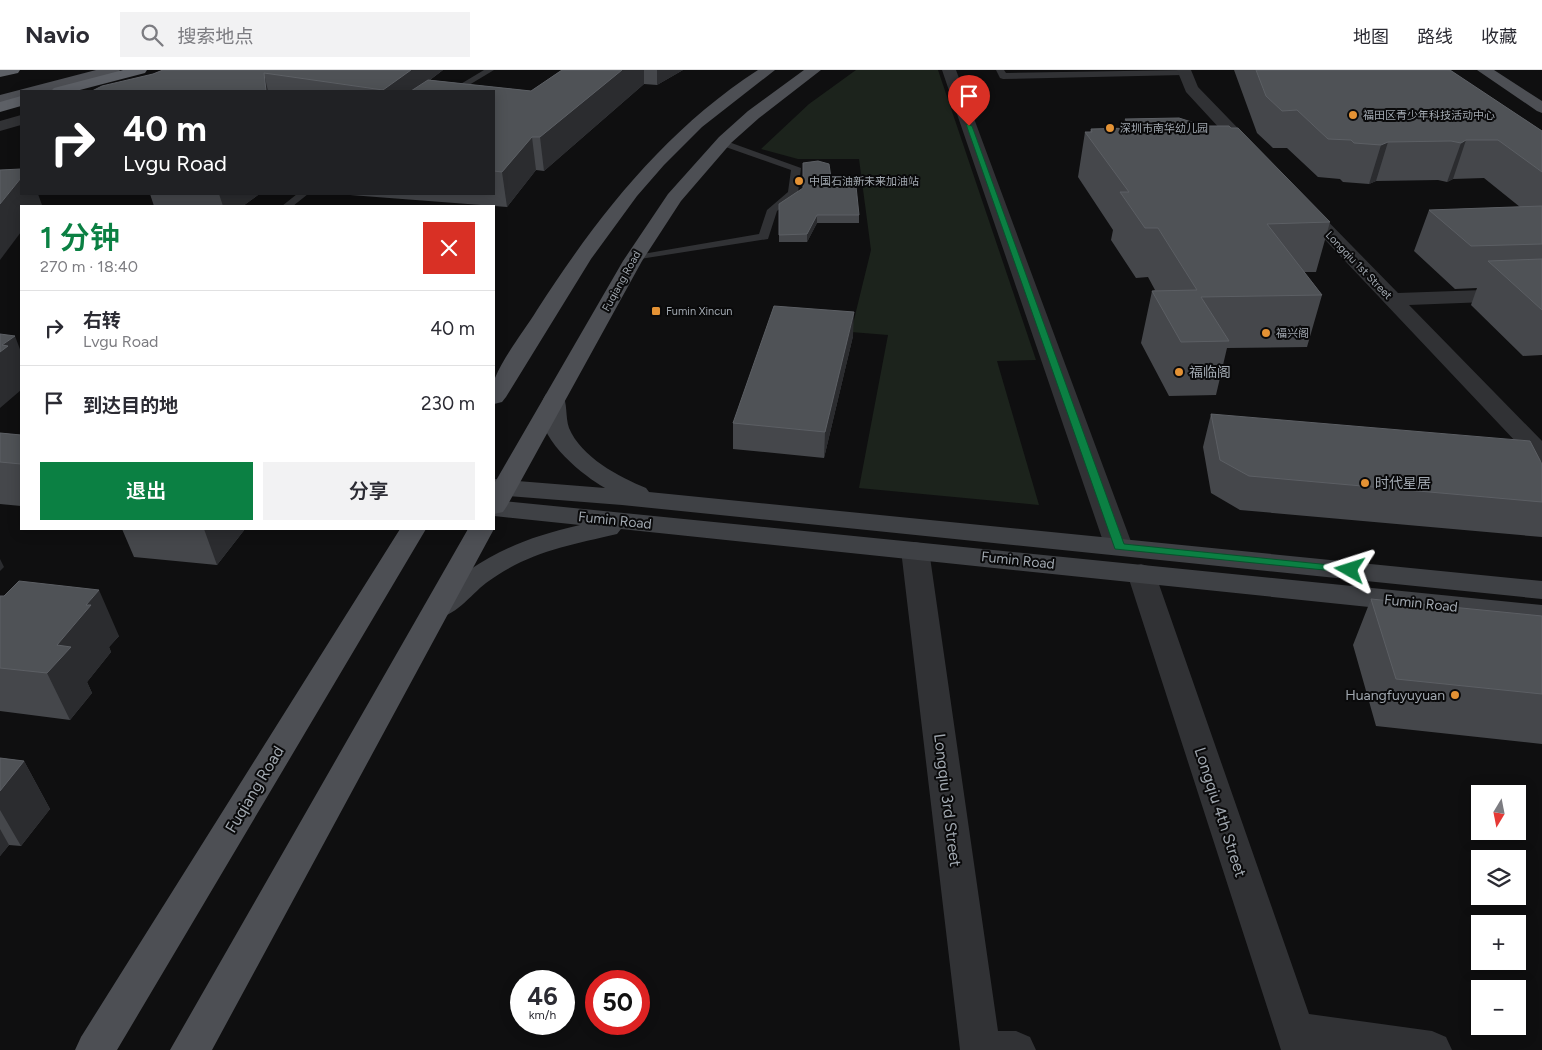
<!DOCTYPE html>
<html lang="zh">
<head>
<meta charset="utf-8">
<style>
  :root { --surface:#fff; --page:#f2f2f3; --text:#2b2b33; --muted:#7c7c81; --line:#e1e1e2; --accent:#0b8043 }
  body { margin:0; font-family:Figtree,"Noto Sans SC",sans-serif; background:var(--page); color:var(--text); height:100vh; display:flex; flex-direction:column; font-size:19px; white-space:nowrap }
  * { box-sizing:border-box; margin:0 }
  p { font-size:16px; color:var(--muted) }
  .icon { flex:none; width:28px; height:28px; fill:none; stroke:currentColor; stroke-width:2; stroke-linecap:round; stroke-linejoin:round }
  .map { position:relative; flex:1; overflow:hidden }
  .details { position:absolute; left:20px; top:135px; width:475px; height:325px; display:flex; flex-direction:column; background:var(--surface); border-radius:0px; box-shadow:0 2px 12px #0003 }
  .details>* { flex:none }
  .banner { position:absolute; left:20px; top:20px; width:475px; height:105px; border-radius:0px; box-shadow:0 2px 12px #0003; background:#202124; color:#fff; overflow:hidden }
  .needle { width:32px; rotate:190deg }
  .controls { position:absolute; left:1471px; top:715px; display:grid; gap:10px }
  .controls a { display:grid; place-items:center; width:55px; height:55px; border-radius:0px; background:var(--surface); box-shadow:0 2px 12px #0003; font-size:25px }
  .speed { position:absolute; left:510px; top:900px; display:flex; gap:10px; font-size:25px; font-weight:700; text-align:center }
  .speed>* { display:grid; place-content:center; width:65px; height:65px; border-radius:50%; background:var(--surface); box-shadow:0 2px 12px #0003; line-height:1 }
  .speed small { font-size:12px; font-weight:400 }
  .speed .limit { border:8px solid #d22; background:#fff; color:#111 }
  .pin { position:absolute; display:grid; place-items:center; width:42px; height:42px; color:#fff; margin:-51px -21px; border-radius:50% 50% 50% 0; rotate:-45deg; box-shadow:0 0 5px #0007 }
  .pin .icon { rotate:45deg }
  .me { position:absolute; width:55px; margin:-28px; rotate:276deg; stroke-linejoin:round; filter:drop-shadow(0 0 4px #0008) }
  .turn { display:flex; align-items:center; gap:18px; height:105px; padding:0 20px; font-size:22px }
  .turn .icon { width:65px; height:65px; stroke-width:2.5 }
  .turn b { display:block; font-size:35px; line-height:42px }
  .round { display:grid; place-items:center; flex:none; width:52px; height:52px; border-radius:0px; background:var(--page) }
  .overview { display:flex; align-items:center; justify-content:space-between; height:85px; padding:0 20px }
  h1 { font-size:30px; font-weight:600; line-height:38px; color:var(--accent) }
  .button { display:flex; gap:10px; margin-top:auto; padding:10px 20px }
  .button a { flex:1; height:58px; border-radius:0px; background:var(--accent); color:#fff; font-size:20px; font-weight:600; line-height:58px; text-align:center }
  .button a+a { background:var(--page); color:var(--text) }
  ul { padding:0; list-style:none }
  li { display:flex; align-items:center; gap:15px; height:75px; padding:0 20px; border-top:1px solid var(--line) }
  li div { flex:1 }
  li b { display:block; font-size:19px }
  li em { font-style:normal }
  header { display:flex; align-items:center; gap:30px; box-sizing:border-box; height:70px; padding:0 25px; background:var(--surface); border-bottom:1px solid var(--line) }
  header strong { font-size:24px }
  nav { display:flex; gap:28px; margin-inline-start:auto; font-size:18px }
  .search { width:350px; height:45px; background:var(--page); display:flex; align-items:center; gap:12px; box-sizing:border-box; padding:0 18px; border-radius:0px; color:var(--muted); font-size:19px }
  .map>svg:first-child { display:block }
  .green { fill:#1c231c }
  .lines { fill:none; stroke-linecap:round; stroke-linejoin:round }
  .lane { fill:#313235; fill-rule:evenodd }
  .street { fill:#313235; fill-rule:evenodd }
  .secondary { fill:#3f4145; fill-rule:evenodd }
  .primary { fill:#4d4f54; fill-rule:evenodd }
  .highway { fill:#5d6066; fill-rule:evenodd }
  .wall { fill:#45474b }
  .shaded-wall { fill:#2b2c2f }
  .building { fill:#4f5256; stroke:#5c5f64 }
  .route { fill:#0b8043; stroke:#07532c }
  .poi-dot { fill:#e49234; stroke:#0a0a0b; stroke-width:2 }
  .labels { text-anchor:middle; stroke-width:4; stroke-linejoin:round; paint-order:stroke }
  .far-poi-label { font-size:11px; fill:#a1a8b0; stroke:#0a0a0b; text-anchor:start }
  .far-street-label { font-size:11px; fill:#a1a8b0; stroke:#0a0a0b }
  .poi-label { font-size:14px; fill:#a1a8b0; stroke:#0a0a0b; text-anchor:start }
  .street-label { font-size:14px; fill:#a1a8b0; stroke:#0a0a0b }
  .near-street-label { font-size:16px; fill:#a1a8b0; stroke:#0a0a0b }
</style>
</head>
<body>
<header>
<strong>Navio</strong>
<div class="search"><svg class="icon" aria-label="search" viewBox="0 0 24 24"><circle cx="10" cy="10" r="6"/><path d="M15 15l6 6"/></svg>搜索地点</div>
<nav><a>地图</a><a>路线</a><a>收藏</a></nav>
</header>
<div class="map">
<svg width="1542" height="980" viewBox="0 0 1542 980">
  <rect width="100%" height="100%" fill="#0f0f10"/>
  <path class="green" d="M856 0H938L1036 290 997 291 1039 435 859 418 888 265 851 262 871 180 859 89H798L761 79 809 34Z"/>
  <g class="lines">
    <path class="lane" d="M484 0H494L459 21H449Z
      M996 0H1004L1006 3 1185 0 1187 2 1183 5 1003 9 1000 8Z
      M720 71H726L801 98 798 123 777 141 768 169 627 191V187L631 186 759 164 767 140 788 122 791 100 720 75Z
      M297 124H308L293 136H282Z"/>
    <path class="street" d="M942 0H956L1133 477 1129 483 1119 485 1109 483 1105 477Z
      M1177 0H1191L1198 17 1258 79 1260 83 1258 87H1246L1186 22Z
      M21 45V55L0 61V51Z
      M1302 130 1308 131 1398 223 1542 218V230L1409 235 1542 371V392L1533 390 1296 139 1293 135 1296 131Z
      M915 472 925 474 929 480 998 961H1016L1030 967 1036 980H960L901 480 905 474Z
      M1141 494 1151 497 1155 503 1309 944 1432 961 1446 967 1452 980H1281L1127 503 1131 497Z"/>
    <path class="secondary" d="M554 322 562 324C568 333 565 347 569 358 581 387 619 407 646 418L649 422 1542 511V529L622 435 494 425V409L605 418C580 404 523 358 546 324Z
      M494 430 1542 535V555L621 459 617 464C567 476 530 481 486 513 468 527 451 553 427 547L423 540 427 533C478 489 514 470 580 455L494 446Z"/>
    <path class="primary" d="M96 0H120L118 3 49 21H21V29L0 35V25Z
      M758 0H775L702 57 664 95 637 126 591 189 506 327 502 332 494 334C494 326 492 315 495 308 504 286 524 261 537 240 597 147 664 61 758 0Z
      M804 0H821L759 48 731 73 681 131 642 191 507 436 503 442 494 444V414L623 191 668 124 719 67 748 41Z
      M1477 0H1494L1542 31V43L1537 41Z
      M494 458V459L212 980H170L468 459Z
      M400 459H426L117 980H75L81 967Z"/>
    <path class="highway" d="M0 0H20L18 3 0 7Z
      M123 0H147L145 3 76 21H51L54 18Z
      M21 26V36L0 42V32Z"/>
  </g>
  <path class="wall" d="M163 0H443L430 10 531 21 562 0H683L657 15 644 14 544 101 536 100 507 137 337 124H494V21H92L153 4Z
    M1234 0H1450L1542 61V285L1523 286 1471 235 1477 218 1455 219 1414 181 1429 140 1520 137 1484 108 1453 109 1447 112 1438 110 1376 111 1369 114 1343 112 1340 109 1318 107 1287 78H1273L1257 63Z
    M1125 49 1330 152 1316 202H1304L1322 225 1307 277 1227 278 1216 325 1169 326 1141 273 1152 221 1155 220 1148 207 1136 208 1111 170 1113 160 1078 107 1085 62H1090L1091 59 1124 58Z
    M832 115 859 145V153H817L807 172H779V134Z
    M150 124H258V125L243 136H154Z
    M853 266 824 388 733 379V353Z
    M1211 344 1542 394V467L1240 440 1211 423 1203 377Z
    M0 363 21 365V436L0 434Z
    M122 459H245L217 495 134 487Z
    M0 526 119 566 109 577 111 582 87 612 92 623 70 650 0 641Z
    M1371 529 1542 546V674L1376 656 1353 575Z
    M0 688 24 691 50 739 21 776 9 775 0 786Z"/>
  <path class="shaded-wall" d="M411 0H443L415 21H383V20Z
    M622 0H644V14L544 101 540 67Z
    M657 0H683L657 15Z
    M264 3 268 21H266Z
    M532 67 536 100 507 137 502 102Z
    M1466 70 1453 109 1447 112 1461 73Z
    M1388 72 1376 111 1369 114 1381 75Z
    M21 108V124H38L42 135 40 136H21V162L0 190V134Z
    M219 124H258V125L243 136H223Z
    M817 145V153L807 172V164Z
    M854 242 853 266 824 388 825 362Z
    M15 266 21 282V320L0 338V282L2 275Z
    M204 459H245L217 495Z
    M0 489 4 497 0 501Z
    M99 520 119 566 109 577 111 582 87 612 92 623 70 650 47 603 57 575 86 535Z
    M24 691 50 739 21 776 0 740V721Z
    M0 759 9 775 0 786Z"/>
  <path class="building" d="M163 0H411L383 20 264 3 266 21H92L102 16 153 4Z
    M562 0H622L540 67H532L502 102 494 101V21H411L428 10 531 21Z
    M1256 0H1450L1542 61V102L1498 70H1466L1461 73 1451 71 1388 72 1381 75 1354 73 1351 70 1328 69 1297 40 1282 41 1266 26Z
    M1179 48 1204 56H1229L1231 58H1238L1330 152 1267 154 1322 225 1201 227 1229 271 1181 272 1152 221 1197 220 1158 158H1145L1120 122H1129L1085 62H1092L1091 59 1133 58 1125 49Z
    M818 91 829 94 832 115 856 116 859 145H817L807 164 779 165V134L803 118V93Z
    M21 99V108L0 134V100Z
    M1542 136V174L1471 176 1429 140Z
    M1542 189V240L1488 191Z
    M774 236 854 242 825 362 733 353Z
    M0 264 15 266 2 275 8 276 0 282Z
    M1211 344 1530 371 1542 394V432L1249 406 1220 390Z
    M0 363 21 365V394L0 392Z
    M19 511 99 520 86 535H91L57 575 71 577 47 603 0 598V526H4Z
    M1371 529 1542 546V624L1396 609Z
    M0 688 24 691 0 721Z"/>
  <path class="route" d="M966 54 972 56 1124 474 1350 497 1356 500 1354 503 1115 479Z"/>
  <g class="poi-dot">
    <circle cx="1353" cy="45" r="5"/>
    <circle cx="1110" cy="58" r="5"/>
    <circle cx="799" cy="111" r="5"/>
    <rect x="651" y="236" width="10" height="10" rx="2.5"/>
    <circle cx="1266" cy="263" r="5"/>
    <circle cx="1179" cy="302" r="5"/>
    <circle cx="1365" cy="413" r="5"/>
    <circle cx="1455" cy="625" r="5"/>
  </g>
  <g class="labels">
    <g class="far-poi-label">
      <text x="1363" y="49">福田区青少年科技活动中心</text>
      <text x="1120" y="62">深圳市南华幼儿园</text>
      <text x="809" y="115">中国石油新未来加油站</text>
      <text x="666" y="245">Fumin Xincun</text>
      <text x="1276" y="267">福兴阁</text>
    </g>
    <g class="far-street-label">
      <text transform="translate(1359 195) rotate(46)" y="4">Longqiu 1st Street</text>
      <text transform="translate(621 211) rotate(-61)" y="4">Fuqiang Road</text>
    </g>
    <g class="poi-label">
      <text x="1189" y="307">福临阁</text>
      <text x="1375" y="418">时代星居</text>
      <text x="1445" y="630" text-anchor="end">Huangfuyuyuan</text>
    </g>
    <g class="street-label">
      <text transform="translate(615 450) rotate(6)" y="5">Fumin Road</text>
      <text transform="translate(1018 490) rotate(6)" y="5">Fumin Road</text>
      <text transform="translate(1421 533) rotate(6)" y="5">Fumin Road</text>
    </g>
    <g class="near-street-label">
      <text transform="translate(254 719) rotate(-59)" y="6">Fuqiang Road</text>
      <text transform="translate(948 730) rotate(83)" y="6">Longqiu 3rd Street</text>
      <text transform="translate(1221 742) rotate(72)" y="6">Longqiu 4th Street</text>
    </g>
  </g>
</svg>
<div class="controls">
<a><svg class="needle" viewBox="-14 -14 28 28"><path d="M0-13l5 13h-10z" fill="#e53935"/><path d="M0 13l5-13h-10z" fill="#7c7c81"/></svg></a>
<a><svg class="icon" aria-label="layers" viewBox="0 0 24 24"><path d="M12 4l9 5-9 5-9-5zM3 14l9 5 9-5"/></svg></a>
<a>+</a>
<a>−</a>
</div>
<div class="speed"><div>46<small>km/h</small></div><div class="limit">50</div></div>
<div class="pin" style="left:969px;top:56px;background:#d93025"><svg class="icon" aria-label="arrive" viewBox="0 0 24 24"><path d="M6 21V4h12l-3 4 3 4H6"/></svg></div>
<svg class="me" style="left:1350px;top:500px" viewBox="-20 -20 40 40"><path d="M0-17L14 15 0 8-14 15z" fill="#0b8043" stroke="#fff" stroke-width="4"/></svg>
<div class="banner">
<div class="turn"><svg class="icon" aria-label="right" viewBox="0 0 24 24"><path d="M7 20v-9h11M14 6l5 5-5 5"/></svg><div><b>40 m</b>Lvgu Road</div></div>
</div>
<section class="details">
<div class="overview"><div><h1>1 分钟</h1><p>270 m · 18:40</p></div><a class="round" style="background:#d93025;color:#fff"><svg class="icon" aria-label="close" viewBox="0 0 24 24"><path d="M6 6l12 12M18 6L6 18"/></svg></a></div>
<ul>
<li><svg class="icon" aria-label="right" viewBox="0 0 24 24"><path d="M7 20v-9h11M14 6l5 5-5 5"/></svg><div><b>右转</b><p>Lvgu Road</p></div><em>40 m</em></li>
<li><svg class="icon" aria-label="arrive" viewBox="0 0 24 24"><path d="M6 21V4h12l-3 4 3 4H6"/></svg><div><b>到达目的地</b></div><em>230 m</em></li>
</ul>
<div class="button"><a>退出</a><a>分享</a></div>
</section>
</div>
</body>
</html>
